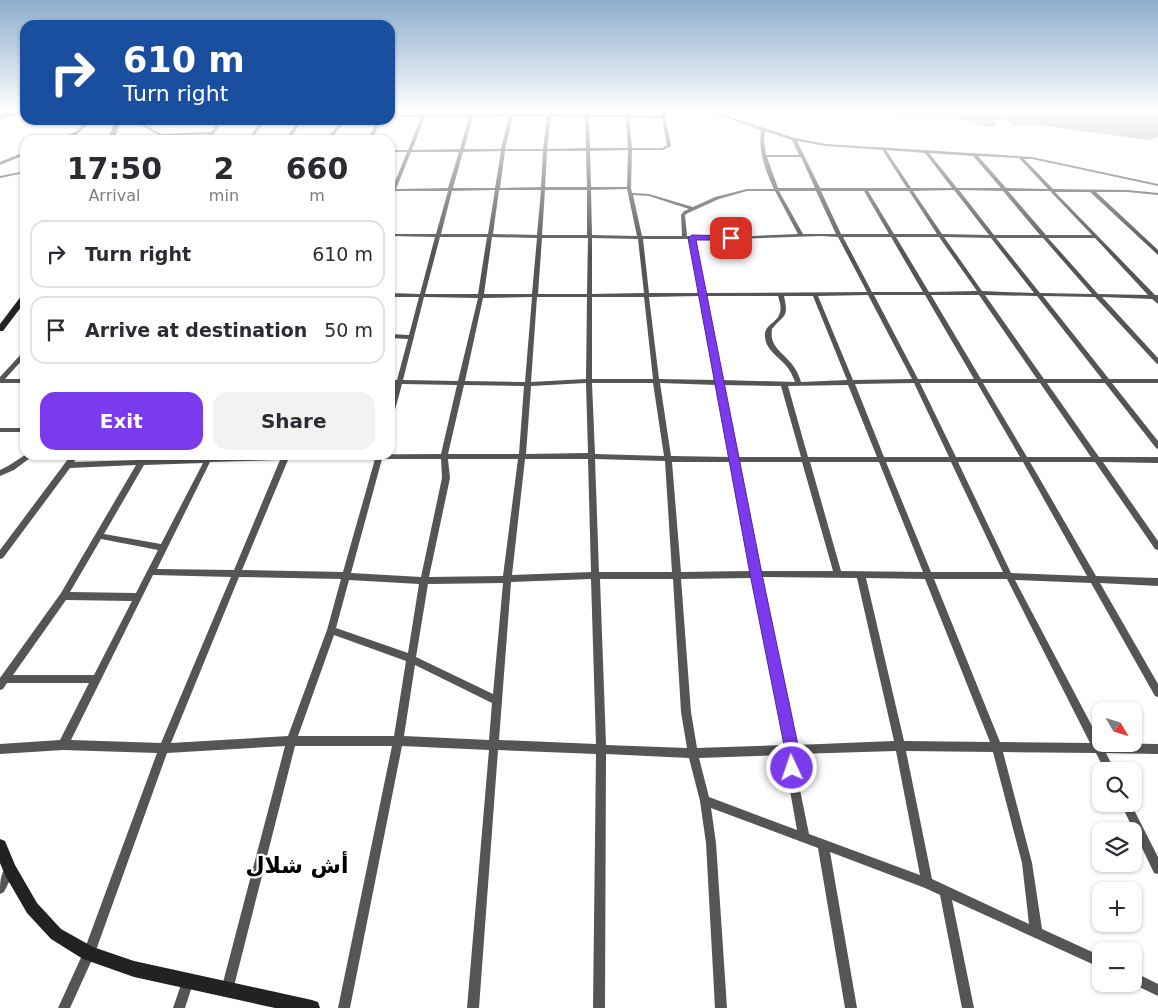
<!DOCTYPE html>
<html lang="en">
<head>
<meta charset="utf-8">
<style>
  :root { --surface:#fff; --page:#f2f2f3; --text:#2b2b33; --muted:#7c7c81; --line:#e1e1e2; --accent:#7c3aed }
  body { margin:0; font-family:"DejaVu Sans","Noto Sans Arabic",sans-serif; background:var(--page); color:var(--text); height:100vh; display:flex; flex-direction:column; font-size:19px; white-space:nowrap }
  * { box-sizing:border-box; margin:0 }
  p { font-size:16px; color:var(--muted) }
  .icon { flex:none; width:28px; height:28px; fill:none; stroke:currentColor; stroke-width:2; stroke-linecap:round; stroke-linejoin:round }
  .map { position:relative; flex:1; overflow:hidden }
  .drawer { position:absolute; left:20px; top:135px; width:375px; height:325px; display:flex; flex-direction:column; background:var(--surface); border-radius:15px; box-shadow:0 1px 4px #0004 }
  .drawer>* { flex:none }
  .hud { position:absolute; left:20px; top:20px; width:375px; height:105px; border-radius:15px; box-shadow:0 1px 4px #0004; background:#1a4fa0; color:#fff; overflow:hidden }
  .needle { width:32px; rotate:128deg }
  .fabs { position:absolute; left:1092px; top:702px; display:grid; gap:10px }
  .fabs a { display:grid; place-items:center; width:50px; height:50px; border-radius:10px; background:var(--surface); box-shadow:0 1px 4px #0004; font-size:25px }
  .pin { position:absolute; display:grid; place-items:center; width:42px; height:42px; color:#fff; margin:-21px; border-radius:10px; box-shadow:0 2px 8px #0006 }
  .me { position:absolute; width:55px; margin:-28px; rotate:357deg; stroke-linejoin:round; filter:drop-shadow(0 0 4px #0008) }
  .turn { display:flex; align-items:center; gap:18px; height:105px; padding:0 20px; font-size:22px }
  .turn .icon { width:65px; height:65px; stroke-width:2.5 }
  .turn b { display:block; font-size:35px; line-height:42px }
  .eta { display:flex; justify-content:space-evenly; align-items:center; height:85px; text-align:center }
  .eta b { font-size:30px; font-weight:800; line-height:35px }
  .action { display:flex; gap:10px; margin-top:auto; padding:10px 20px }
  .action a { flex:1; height:58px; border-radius:15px; background:var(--accent); color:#fff; font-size:20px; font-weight:800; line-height:58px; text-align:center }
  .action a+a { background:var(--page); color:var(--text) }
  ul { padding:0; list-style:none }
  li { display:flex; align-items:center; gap:15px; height:68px; margin:0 10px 8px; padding:0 10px; border:2px solid var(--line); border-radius:15px }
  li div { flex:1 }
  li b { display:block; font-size:19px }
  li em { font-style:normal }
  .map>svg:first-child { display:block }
  .water { fill:#a3a3a3 }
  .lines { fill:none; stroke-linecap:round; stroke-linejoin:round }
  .minor { fill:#555; fill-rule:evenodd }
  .secondary { fill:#222; fill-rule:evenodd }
  .route { fill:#7c3aed; stroke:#51269a }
  .labels { text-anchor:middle; stroke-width:4.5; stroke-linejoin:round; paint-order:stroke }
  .near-quarter-label { font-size:22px; font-weight:bold; fill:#000; stroke:#fff }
</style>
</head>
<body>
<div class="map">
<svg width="1158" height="1008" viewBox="0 0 1158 1008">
  <rect width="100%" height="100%" fill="#fff"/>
  <path class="water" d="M877 111H1158V137L1149 140 1036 125 1013 126 1010 121 1002 119 995 120 996 126 986 127 950 116 927 114 923 117H907Z"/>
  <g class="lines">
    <path class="minor" d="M471 111H475L474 114H509L510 111H514L513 114H548V111H552V114H585V111H589V115H625V111H629V115L661 116 660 111H664L671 146 663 150H632L631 188 632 193 649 194 693 207 715 197 747 189H774C765 170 758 150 761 130L707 111H712L795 138 826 144 1032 157 1158 184V186L1032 159H1024L1053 189 1128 190 1158 193V195L1128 192H1096L1158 250V255L1090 192H1055L1155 295H1158V304L1152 299 1102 297 1158 358V364L1156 363 1095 297 1043 296 1109 379H1158V383H1112L1158 441V449L1156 448 1105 383H1047L1099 457H1158V463L1103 462 1158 541V550L1155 549 1095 462H1030L1096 576 1158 578V586L1100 583 1158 684V697L1155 696 1091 583 1015 580 1101 743 1158 744V754L1106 753 1115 771H1105L1096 753 1003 752 1032 863 1042 929 1101 956V968L952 900 974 1008H962L940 895 925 888 830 852 857 1008H845L818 848 711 808 716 843 727 1008H715L706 843 700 801 689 758 606 754 605 1008H593L596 754 498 750 479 1008H467L489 750 402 746 350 1008H338L392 746H295L233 990 231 994 227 996 223 994 221 990 285 746 167 753 95 953 70 1008H58L84 951 157 753 63 750 0 754V744L60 740 89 683H7L3 689 0 690V678L61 593 136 465 70 468 3 558 0 559V550L71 455H79L74 462 140 460 142 455H150L147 459 205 457 206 455H214L212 457 269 455 441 454 457 385 402 384 393 417 390 419V405L395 384H390V380H397L408 339 390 338V334L409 335 419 297H390V293L420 294 435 237 390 236V234H436L448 191H395L392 199 390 200V189H392L407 152H390V150H408L421 117H390V115H422L425 112 427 113 426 115 470 114ZM509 116 501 149H464L473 117ZM513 116H547L543 149H505ZM551 116 585 117 586 148 547 149ZM425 117H469L460 149 412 150ZM589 117H626L628 148H590ZM629 118H662L667 145 662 148H632ZM765 131 792 140 799 155H766L764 141ZM797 141 826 146 884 150 883 151 907 188H820ZM628 150 627 187H591L590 151ZM886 150 925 153 952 188H911ZM501 151 495 188H453L463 152ZM505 151H543L541 187 500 188ZM547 151H586L587 187H545ZM411 152H459L448 188 396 189ZM929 153 973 156 1001 188H957ZM978 156 1019 158 1048 189 1006 188ZM767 157H801L815 188H778ZM627 189 637 236 592 235 591 190ZM495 190 488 234H441L452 191ZM499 190H541L537 235 493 234ZM545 190H587V235H542ZM954 190 989 235 942 234 913 191ZM959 190 1003 191 1040 235H994ZM747 191H775L798 234 731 237 687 236 685 215 688 213 719 199ZM779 191H816L836 234H803ZM821 191H864L889 234H841ZM868 191H909L937 234H894ZM1008 191H1050L1092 235H1046ZM633 195 649 196 689 209 684 211 681 215 682 236H642ZM821 236 838 237 867 292 705 293 695 239H731ZM440 237H487L478 294H425ZM492 237 537 238 532 294H484ZM843 237H891L923 292H872ZM896 237H939L977 291 929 292ZM944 237 991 238 1034 293 982 291ZM542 238H588L587 294H538ZM592 238 638 239 644 293 592 294ZM996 238H1043L1092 294 1040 293ZM1048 238H1095L1148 295 1098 294ZM643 239H690L700 293H649ZM868 295 912 379 853 380 818 296ZM874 295H925L974 379H918ZM931 295H979L1037 379H981ZM985 295 1037 296 1102 379H1044ZM700 296 716 380 659 379 649 297ZM706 296H778C780 302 782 309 779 315 775 324 764 325 765 337 766 351 781 358 788 368 791 372 793 377 795 382L722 380ZM784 296H813L847 380 801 382C799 375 796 369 791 363 782 352 769 346 772 329 784 314 789 319 784 296ZM424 297 478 298 458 381 403 380ZM532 297 525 382 465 381 483 298ZM537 297H587L586 379 531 382ZM592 297H644L653 379H592ZM586 383 588 453 526 454 531 386ZM592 383H653L664 456 595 454ZM660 383 717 385 730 457 671 456ZM914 383 949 457H884L855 384ZM920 383H977L1020 457H956ZM983 383H1040L1091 457H1027ZM464 385 524 386 519 454H448ZM723 385 781 386 801 457H737ZM848 385 877 457H808L788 386ZM375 459 343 572 242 570 288 460ZM382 459H441L442 478 421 577 351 573ZM448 459H518L503 576 429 577 450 478ZM525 459H588L591 572 512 575ZM595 459 665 461 672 572H599ZM280 460 234 570 157 569 210 462ZM672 462H731L751 571 681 572ZM738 462H802L833 571H759ZM810 462H879L923 572 841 571ZM886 462H951L1003 572H931ZM958 462H1023L1087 576 1011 573ZM203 463 161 544 104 534 144 465ZM101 539 158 550 136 593 70 592ZM153 575 231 577 161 743 71 740ZM239 577 341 579 327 630 288 736 171 743ZM761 577 857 578 894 741 796 745ZM753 578 786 745 697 748 691 712 681 579ZM866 578 925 579 990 742 904 741ZM591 579 596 744 499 740 511 582ZM600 579H673L681 712 687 748 606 745ZM934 579H1007L1090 743 1000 742ZM349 580 419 584 408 653 336 628ZM503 583 493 694 416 657 428 584ZM66 600 132 601 94 675H13ZM334 635 406 661 394 736H298ZM415 665 492 703 489 740 404 736ZM896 751 920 875 809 834 799 785 797 754ZM906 751 993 752 1022 863 1029 924 932 879ZM787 755 789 785 797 830 709 797 699 758Z
      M85 120H89C84 134 68 140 54 140 66 134 80 134 85 120Z
      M132 120H137L161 134 211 132 220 120H224L209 140H205L209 134 160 136Z
      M262 120H266L251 140H247Z
      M299 120H303L289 140H285Z
      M342 120H346L330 140H326Z
      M377 120H381L372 140H368Z
      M24 152H25V155L0 165V162Z
      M25 171V173L0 178V176Z
      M25 351V357L5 379H25V383H0V377L23 352Z
      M0 428H25V432H0Z
      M25 455H34L14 470 0 476V470L8 466Z
      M1121 804H1131L1158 857V874L1154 873Z
      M10 865 14 866 15 870 4 892 0 894C0 883 0 870 10 865Z
      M1134 972 1158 984V996L1133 984H1134Z
      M188 974 192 976 194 980 185 1008H173L184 976Z"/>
    <path class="secondary" d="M19 111H25V113L0 119V115Z
      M115 120H121L114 140H108Z
      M22 295H25V302L3 331H0V324Z
      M0 839 5 841 15 865 37 903 61 929 93 947 134 961 312 1000 318 1002 320 1008H275L134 977 83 959 51 939 27 913 5 875 0 863Z"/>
  </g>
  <linearGradient id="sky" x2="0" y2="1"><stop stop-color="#8cadcc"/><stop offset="0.44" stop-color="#fff"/><stop offset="1" stop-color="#fff" stop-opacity="0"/></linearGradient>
  <rect width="1158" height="252" fill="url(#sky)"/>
  <path class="route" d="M692 235 731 236 735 238 731 240H696L762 574 799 750 800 768 797 773 792 775 787 773 784 768 785 750 750 574 688 238Z"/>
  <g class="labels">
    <g class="near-quarter-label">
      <text x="297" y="873">أش شلال</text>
    </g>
  </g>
</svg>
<div class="fabs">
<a><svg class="needle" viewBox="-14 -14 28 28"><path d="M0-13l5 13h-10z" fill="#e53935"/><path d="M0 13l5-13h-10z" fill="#7c7c81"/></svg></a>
<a><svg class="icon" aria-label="search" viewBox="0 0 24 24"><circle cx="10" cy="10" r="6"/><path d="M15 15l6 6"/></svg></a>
<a><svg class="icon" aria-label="layers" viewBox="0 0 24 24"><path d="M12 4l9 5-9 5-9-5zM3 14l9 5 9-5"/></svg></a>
<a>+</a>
<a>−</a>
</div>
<div class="pin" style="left:731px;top:238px;background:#d93025"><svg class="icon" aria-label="arrive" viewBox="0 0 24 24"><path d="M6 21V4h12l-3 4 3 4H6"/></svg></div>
<svg class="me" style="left:792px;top:768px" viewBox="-20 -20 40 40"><circle r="17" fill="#7c3aed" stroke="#fff" stroke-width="3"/><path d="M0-11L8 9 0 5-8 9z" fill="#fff"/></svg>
<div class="hud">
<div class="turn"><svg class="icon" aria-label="right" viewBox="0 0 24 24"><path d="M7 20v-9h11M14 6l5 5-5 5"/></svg><div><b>610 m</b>Turn right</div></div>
</div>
<section class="drawer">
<div class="eta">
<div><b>17:50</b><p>Arrival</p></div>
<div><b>2</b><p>min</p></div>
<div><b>660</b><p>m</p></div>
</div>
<ul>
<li><svg class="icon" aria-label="right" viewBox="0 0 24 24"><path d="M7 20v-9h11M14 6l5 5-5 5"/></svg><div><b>Turn right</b></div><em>610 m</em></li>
<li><svg class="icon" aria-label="arrive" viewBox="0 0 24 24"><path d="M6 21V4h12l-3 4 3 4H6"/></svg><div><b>Arrive at destination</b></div><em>50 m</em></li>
</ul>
<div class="action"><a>Exit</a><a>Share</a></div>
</section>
</div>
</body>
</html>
